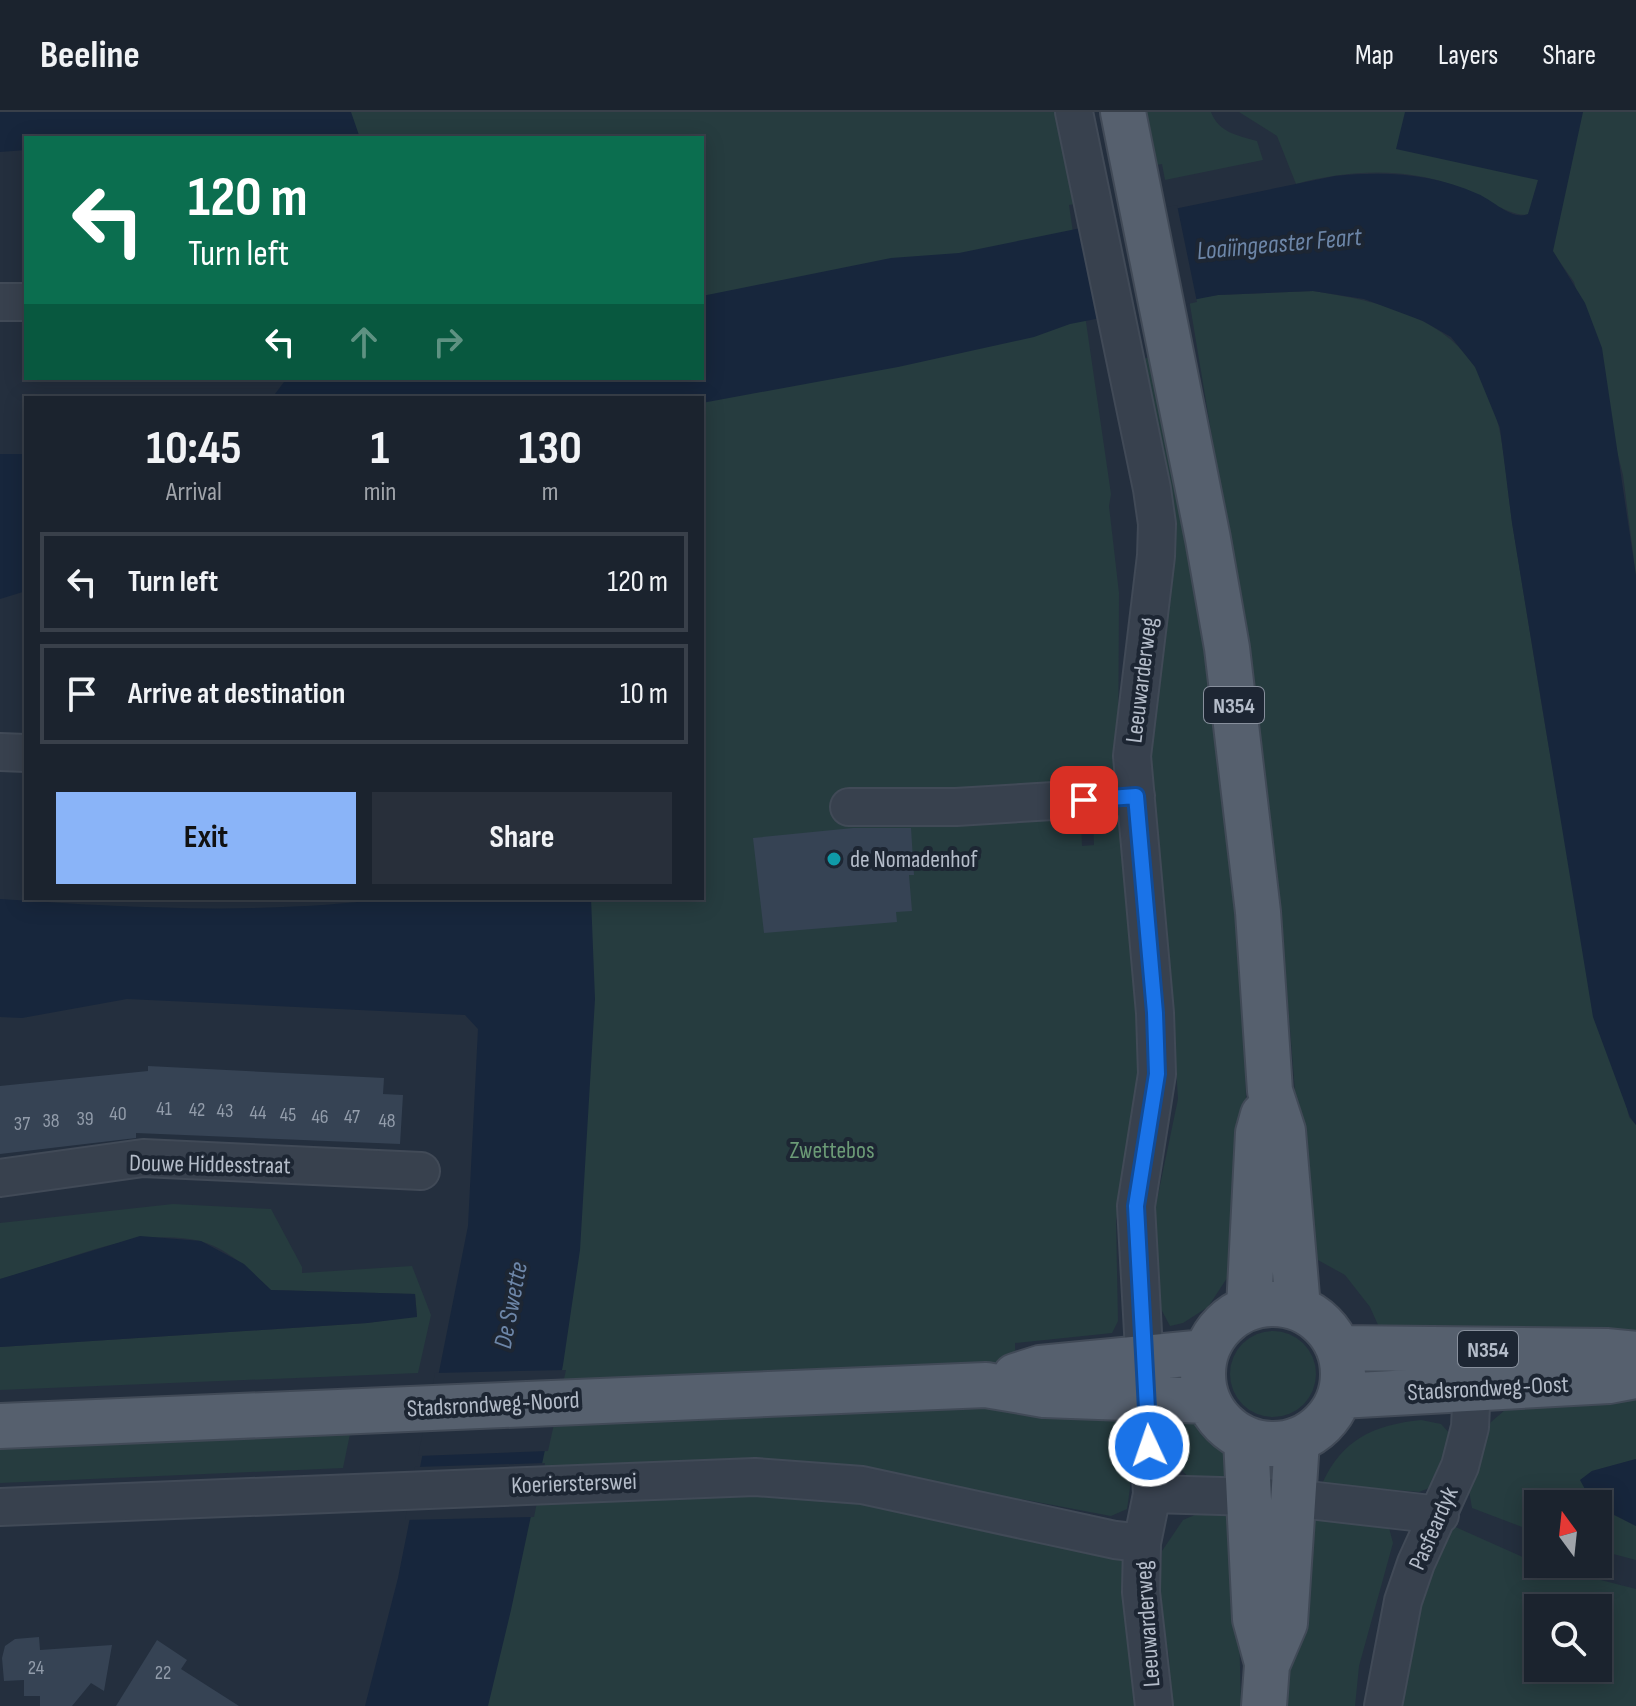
<!DOCTYPE html>
<html lang="en">
<head>
<meta charset="utf-8">
<style>
  :root { --surface:#1b232e; --page:#282f3a; --text:#f1f3f6; --muted:#a0a4aa; --line:#39404a; --accent:#8ab4f8 }
  body { margin:0; font-family:"Sofia Sans Condensed",sans-serif; background:var(--page); color:var(--text); height:100vh; display:flex; flex-direction:column; font-size:30px; white-space:nowrap }
  * { box-sizing:border-box; margin:0 }
  p { font-size:26px; color:var(--muted) }
  .icon { flex:none; width:44px; height:44px; fill:none; stroke:currentColor; stroke-width:2; stroke-linecap:round; stroke-linejoin:round }
  .map { position:relative; flex:1; overflow:hidden }
  .details { position:absolute; left:24px; top:284px; width:680px; height:504px; display:flex; flex-direction:column; background:var(--surface); border-radius:0px; box-shadow:0 4px 20px #0003,0 0 0 2px var(--line) }
  .details>* { flex:none }
  .guide { position:absolute; left:24px; top:24px; width:680px; height:244px; border-radius:0px; box-shadow:0 4px 20px #0003,0 0 0 2px var(--line); background:#0b6e4f; color:#fff; overflow:hidden }
  .needle { width:52px; rotate:345deg }
  .fabs { position:absolute; left:1524px; top:1378px; display:grid; gap:16px }
  .fabs a { display:grid; place-items:center; width:88px; height:88px; border-radius:0px; background:var(--surface); box-shadow:0 4px 20px #0003,0 0 0 2px var(--line); font-size:40px }
  .pin { position:absolute; display:grid; place-items:center; width:68px; height:68px; color:#fff; margin:-34px; border-radius:16px; box-shadow:0 4px 12px #0006 }
  .me { position:absolute; width:88px; margin:-44px; rotate:357deg; stroke-linejoin:round; filter:drop-shadow(0 0 6px #0008) }
  .turn { display:flex; align-items:center; gap:28px; height:168px; padding:0 32px; font-size:36px }
  .turn .icon { width:104px; height:104px; stroke-width:2.5 }
  .turn b { display:block; font-size:56px; line-height:68px }
  .lanes { display:flex; align-items:center; height:76px; padding:0 32px; background:#0003; justify-content:center; gap:40px; direction:ltr }
  .lanes .off { opacity:.35 }
  .eta { display:flex; justify-content:space-evenly; align-items:center; height:136px; text-align:center }
  .eta b { font-size:48px; font-weight:700; line-height:56px }
  .primary-button { display:flex; gap:16px; margin-top:auto; padding:16px 32px }
  .primary-button a { flex:1; height:92px; border-radius:0px; background:var(--accent); color:#111; font-size:32px; font-weight:700; line-height:92px; text-align:center }
  .primary-button a+a { background:var(--page); color:var(--text) }
  ul { padding:0; list-style:none }
  li { display:flex; align-items:center; gap:24px; height:100px; margin:0 16px 12px; padding:0 16px; border:4px solid var(--line); border-radius:0px }
  li div { flex:1 }
  li b { display:block; font-size:30px }
  li em { font-style:normal }
  header { display:flex; align-items:center; gap:48px; box-sizing:border-box; height:112px; padding:0 40px; background:var(--surface); border-bottom:2px solid var(--line) }
  header strong { font-size:38px }
  nav { display:flex; gap:44px; margin-inline-start:auto; font-size:28px }
  .map>svg:first-child { display:block }
  .green { fill:#263c3f; fill-rule:evenodd }
  .water { fill:#17263c }
  .pier { fill:#242f3e }
  .building { fill:#364354 }
  .lines { fill:none; stroke-linecap:round; stroke-linejoin:round }
  .minor-casing { stroke:#414a57; stroke-width:40 }
  .major-casing { stroke:#414a57; stroke-width:48 }
  .minor { stroke:#38414e; stroke-width:36 }
  .major { stroke:#56606e; stroke-width:44 }
  .route-casing { stroke:#114b97; stroke-width:20 }
  .route { stroke:#1a73e8; stroke-width:14 }
  .culture-dot { fill:#0f9aa8; stroke:#1d2633; stroke-width:3 }
  .labels { text-anchor:middle; stroke-width:8; stroke-linejoin:round; paint-order:stroke }
  .number-label { font-size:20px; fill:#929caa }
  .shield { fill:#1d2633; stroke:#878f9c; stroke-width:2 }
  .shield-label { font-size:22px; font-weight:bold; fill:#b4bcc9 }
  .street-label { font-size:24px; fill:#b4bcc9; stroke:#1d2633 }
  .poi-label { font-size:24px; fill:#b4bcc9; stroke:#1d2633; text-anchor:start }
  .park-label { font-size:24px; fill:#6b9a76; stroke:#1d2633 }
  .water-label { font-size:26px; font-style:italic; fill:#6d86a8; stroke:#1d2633 }
</style>
</head>
<body>
<header>
<strong>Beeline</strong>
<nav><a>Map</a><a>Layers</a><a>Share</a></nav>
</header>
<div class="map">
<svg width="1636" height="1594" viewBox="0 0 1636 1594">
  <rect width="100%" height="100%" fill="#242f3e"/>
  <path class="green" d="M345 0H1063L1074 92 1069 93 1111 382 1109 394 1119 481 1118 661 1142 990 1116 1108 1118 1209 1112 1221 1015 1231 1017 1293 1116 1300C1137 1327 1132 1365 1127 1397L1111 1404 1021 1387 1022 1422 1105 1441 1123 1448 1145 1594H483L580 786H702V26H355ZM1079 660H1091L1094 733 1082 734Z
    M1146 0H1211C1219 21 1237 23 1257 29L1263 48 1165 68 1162 52 1156 53Z
    M1239 0H1636V464L1623 363 1574 170 1552 139 1534 91 1528 102C1516 108 1471 79 1455 74 1404 55 1348 58 1296 72L1277 24Z
    M1313 179C1371 188 1438 201 1473 252 1506 300 1504 361 1513 416 1529 513 1544 612 1562 709 1582 808 1607 906 1629 1005L1636 1013V1229L1529 1226 1497 1214 1383 1224 1370 1195 1345 1163 1307 1142C1297 1007 1288 872 1273 738 1252 553 1219 370 1189 187L1218 183Z
    M1151 245 1205 529 1243 833 1247 1039 1231 1160 1208 1195 1183 1211 1170 1214 1160 1195 1154 1102 1178 987 1167 814 1144 648 1138 248Z
    M173 1092 271 1097 302 1155V1161L412 1154 431 1203 418 1261 0 1278V1235L367 1211 417 1204 415 1182 271 1178C251 1159 227 1136 200 1129 132 1113 65 1151 0 1167V1111Z
    M1230 1262a43 43 0 1 1 86 0a43 43 0 1 1-86 0Z
    M1636 1272V1347L1592 1359 1581 1368 1593 1392H1538V1421L1472 1396 1468 1373 1477 1335 1491 1310 1512 1292Z
    M1421 1308 1441 1312 1452 1324 1434 1374 1419 1380 1322 1372C1342 1327 1374 1313 1421 1308Z
    M1193 1309C1223 1329 1226 1336 1227 1371 1183 1372 1177 1361 1170 1319L1175 1311Z
    M350 1322 343 1356 0 1371V1331Z
    M1598 1395 1636 1414V1448L1598 1438Z
    M1211 1396 1236 1398 1241 1594H1170L1169 1545 1159 1490 1162 1439 1183 1408Z
    M1305 1404 1387 1408 1393 1431 1359 1554 1355 1594H1286Z
    M1451 1413 1538 1452 1636 1477V1594H1388L1411 1507ZM1538 1496H1598V1556H1538Z"/>
  <path class="water" d="M0 0H351L360 26H26V38L0 40Z
    M1405 0H1583L1553 139 1585 191 1602 236 1636 464V1013L1630 1005 1593 905 1512 411 1500 316 1475 255 1451 225 1423 209 1364 187 1313 179 1218 183 1070 212 1034 225 898 255 702 291V286H272L287 266H702V184L891 146 959 141 1335 64C1385 59 1431 61 1478 82 1493 88 1512 109 1528 102L1538 68 1396 37Z
    M0 342H26V479L0 487Z
    M392 786H591L595 887 580 1138 563 1253 511 1498 488 1594H365L398 1466 468 1114 478 917 465 903 127 887 22 906 0 905V787C129 796 263 803 392 786Z
    M140 1124 201 1129 244 1152 271 1178 415 1182 417 1205 367 1211 0 1235V1167Z
    M1636 1347V1414L1593 1392 1580 1368 1592 1359Z"/>
  <path class="pier" d="M1177 93 1197 190 1098 211 1078 113Z
    M566 1258 548 1339 418 1344 435 1261Z
    M545 1351 534 1405 405 1408 415 1355Z"/>
  <path class="building" d="M853 716H911L914 763H909L912 799 896 800 897 810 764 821 753 726Z
    M148 954 384 966 383 982 403 983 400 1032 136 1021V1026L0 1042V974L148 959Z
    M39 1525 40 1538 112 1533 104 1579 91 1571 72 1594H40V1584H24V1568L4 1569 2 1546 5 1534 15 1527Z
    M157 1528 187 1548 181 1557 239 1594H116Z"/>
  <g class="lines">
    <defs>
      <path id="minor" d="M1074 0 1152 377 1157 412 1156 444 1132 644 1155 901 1157 962 1136 1094 1152 1382 1142 1431 1141 1480 1154 1594
        M0 190H26
        M0 640 26 641
        M849 695H956L1136 684
        M0 1066 143 1046 421 1059
        M1152 1382 1291 1386 1440 1403
        M0 1395 755 1365 862 1373 1115 1428 1142 1431
        M1383 1594 1403 1489 1416 1451 1460 1354 1470 1315 1473 1251"/>
      <path id="major" d="M1123 0 1208 427 1227 536 1258 800 1270 979 1283 1019 1298 1196
        M1203 1262a70 70 0 1 1 140 0a70 70 0 1 1-140 0Z
        M1249 1196 1258 1021 1263 1003
        M1339 1236 1608 1239 1636 1242
        M1015 1264 1040 1256 1206 1240
        M1340 1284 1609 1269 1636 1264
        M0 1314 986 1273 1044 1283 1208 1289
        M1246 1327 1255 1507 1267 1551
        M1264 1594 1267 1553 1285 1511 1297 1329"/>
    </defs>
    <use href="#minor" class="minor-casing"/>
    <use href="#major" class="major-casing"/>
    <use href="#minor" class="minor"/>
    <use href="#major" class="major"/>
  </g>
  <g class="lines">
    <defs>
      <path id="route" d="M1084 688 1136 684 1155 901 1157 962 1136 1094 1149 1334"/>
    </defs>
    <use href="#route" class="route-casing"/>
    <use href="#route" class="route"/>
  </g>
  <circle class="culture-dot" cx="834" cy="747" r="8"/>
  <g class="labels">
    <g class="number-label">
      <text x="164" y="1003">41</text>
      <text x="197" y="1004">42</text>
      <text x="225" y="1005">43</text>
      <text x="258" y="1007">44</text>
      <text x="118" y="1008">40</text>
      <text x="288" y="1009">45</text>
      <text x="320" y="1011">46</text>
      <text x="352" y="1011">47</text>
      <text x="85" y="1013">39</text>
      <text x="51" y="1015">38</text>
      <text x="387" y="1015">48</text>
      <text x="22" y="1018">37</text>
      <text x="36" y="1562">24</text>
      <text x="163" y="1567">22</text>
    </g>
    <g class="shield">
      <rect x="1204" y="575" width="60" height="36" rx="6"/>
      <rect x="1458" y="1219" width="60" height="36" rx="6"/>
    </g>
    <g class="shield-label">
      <text x="1234" y="601">N354</text>
      <text x="1488" y="1245">N354</text>
    </g>
    <g class="street-label">
      <text transform="translate(1141 568) rotate(-83)" y="8">Leeuwarderweg</text>
      <text transform="translate(210 1052) rotate(1)" y="8">Douwe Hiddesstraat</text>
      <text transform="translate(1488 1276) rotate(-3)" y="8">Stadsrondweg-Oost</text>
      <text transform="translate(493 1292) rotate(-3)" y="8">Stadsrondweg-Noord</text>
      <text transform="translate(574 1371) rotate(-2)" y="8">Koeriersterswei</text>
      <text transform="translate(1433 1416) rotate(-66)" y="8">Pasfeardyk</text>
      <text transform="translate(1147 1512) rotate(-94)" y="8">Leeuwarderweg</text>
    </g>
    <g class="poi-label">
      <text x="850" y="755">de Nomadenhof</text>
    </g>
    <g class="park-label">
      <text x="832" y="1046">Zwettebos</text>
    </g>
    <g class="water-label">
      <text transform="translate(1279 131) rotate(-5)" y="9">Loaiïngeaster Feart</text>
      <text transform="translate(510 1193) rotate(-79)" y="9">De Swette</text>
    </g>
  </g>
</svg>
<div class="fabs">
<a><svg class="needle" viewBox="-14 -14 28 28"><path d="M0-13l5 13h-10z" fill="#e53935"/><path d="M0 13l5-13h-10z" fill="#a0a4aa"/></svg></a>
<a><svg class="icon" aria-label="search" viewBox="0 0 24 24"><circle cx="10" cy="10" r="6"/><path d="M15 15l6 6"/></svg></a>
</div>
<div class="pin" style="left:1084px;top:688px;background:#d93025"><svg class="icon" aria-label="arrive" viewBox="0 0 24 24"><path d="M6 21V4h12l-3 4 3 4H6"/></svg></div>
<svg class="me" style="left:1149px;top:1334px" viewBox="-20 -20 40 40"><circle r="17" fill="#1a73e8" stroke="#fff" stroke-width="3"/><path d="M0-11L8 9 0 5-8 9z" fill="#fff"/></svg>
<div class="guide">
<div class="turn"><svg class="icon" aria-label="left" viewBox="0 0 24 24"><path d="M17 20v-9H6M10 6l-5 5 5 5"/></svg><div><b>120 m</b>Turn left</div></div>
<div class="lanes"><svg class="icon" aria-label="left" viewBox="0 0 24 24"><path d="M17 20v-9H6M10 6l-5 5 5 5"/></svg><svg class="icon off" aria-label="ahead" viewBox="0 0 24 24"><path d="M12 20V5M6 11l6-6 6 6"/></svg><svg class="icon off" aria-label="right" viewBox="0 0 24 24"><path d="M7 20v-9h11M14 6l5 5-5 5"/></svg></div>
</div>
<section class="details">
<div class="eta">
<div><b>10:45</b><p>Arrival</p></div>
<div><b>1</b><p>min</p></div>
<div><b>130</b><p>m</p></div>
</div>
<ul>
<li><svg class="icon" aria-label="left" viewBox="0 0 24 24"><path d="M17 20v-9H6M10 6l-5 5 5 5"/></svg><div><b>Turn left</b></div><em>120 m</em></li>
<li><svg class="icon" aria-label="arrive" viewBox="0 0 24 24"><path d="M6 21V4h12l-3 4 3 4H6"/></svg><div><b>Arrive at destination</b></div><em>10 m</em></li>
</ul>
<div class="primary-button"><a>Exit</a><a>Share</a></div>
</section>
</div>
</body>
</html>
